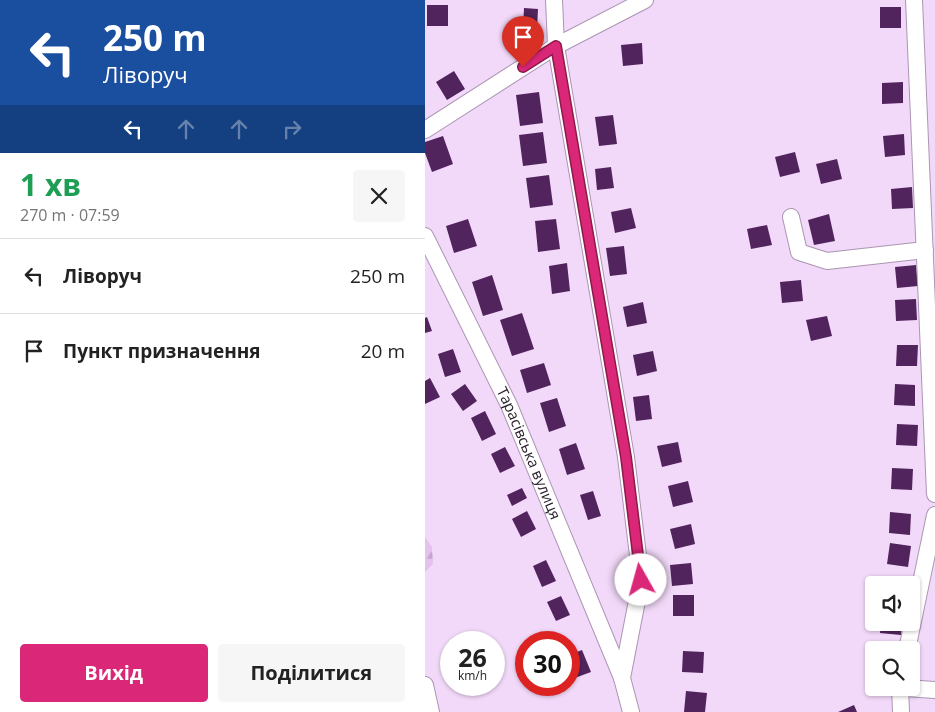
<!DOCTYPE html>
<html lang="uk">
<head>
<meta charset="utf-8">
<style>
  :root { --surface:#fff; --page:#f6f6f6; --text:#222; --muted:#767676; --line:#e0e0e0; --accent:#db2777 }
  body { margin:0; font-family:"Open Sans",sans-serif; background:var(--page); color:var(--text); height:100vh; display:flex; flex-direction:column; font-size:19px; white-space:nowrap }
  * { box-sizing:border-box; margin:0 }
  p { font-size:16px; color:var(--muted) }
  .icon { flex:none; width:28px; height:28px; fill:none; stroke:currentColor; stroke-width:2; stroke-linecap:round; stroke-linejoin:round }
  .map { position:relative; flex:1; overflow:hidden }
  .sheet { display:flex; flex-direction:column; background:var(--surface); width:425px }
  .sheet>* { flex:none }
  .top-card { background:#1a4fa0; color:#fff; overflow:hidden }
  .tools { position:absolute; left:440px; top:576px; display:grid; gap:10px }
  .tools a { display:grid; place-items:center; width:55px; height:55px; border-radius:5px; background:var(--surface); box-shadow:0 1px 4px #0004; font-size:25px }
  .speed { position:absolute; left:15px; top:631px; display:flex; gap:10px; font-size:25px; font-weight:700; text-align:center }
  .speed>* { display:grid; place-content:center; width:65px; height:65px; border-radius:50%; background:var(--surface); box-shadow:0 1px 4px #0004; line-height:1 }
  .speed small { font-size:12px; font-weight:400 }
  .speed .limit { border:8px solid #d22; background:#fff; color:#111 }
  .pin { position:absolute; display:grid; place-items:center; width:42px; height:42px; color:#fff; margin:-51px -21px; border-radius:50% 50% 50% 0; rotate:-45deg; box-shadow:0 0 5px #0007 }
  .pin .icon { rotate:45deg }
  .me { position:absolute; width:55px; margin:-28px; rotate:353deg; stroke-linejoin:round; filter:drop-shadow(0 0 4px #0008) }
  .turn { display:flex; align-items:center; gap:18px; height:105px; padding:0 20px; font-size:22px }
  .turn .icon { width:65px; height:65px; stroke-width:2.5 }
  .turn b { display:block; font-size:35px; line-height:42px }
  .lanes { display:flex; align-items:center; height:48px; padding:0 20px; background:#0003; justify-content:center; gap:25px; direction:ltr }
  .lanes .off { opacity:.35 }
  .round { display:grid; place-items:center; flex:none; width:52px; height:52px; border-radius:5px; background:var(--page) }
  .overview { display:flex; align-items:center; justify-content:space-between; height:85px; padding:0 20px }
  h1 { font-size:30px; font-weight:700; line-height:38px; color:#1e9e55 }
  .action { display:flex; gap:10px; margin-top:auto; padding:10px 20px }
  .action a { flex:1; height:58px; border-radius:5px; background:var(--accent); color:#fff; font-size:20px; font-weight:700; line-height:58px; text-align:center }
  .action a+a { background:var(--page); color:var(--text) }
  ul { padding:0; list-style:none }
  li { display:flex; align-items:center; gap:15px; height:75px; padding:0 20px; border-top:1px solid var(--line) }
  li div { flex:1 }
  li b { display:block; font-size:19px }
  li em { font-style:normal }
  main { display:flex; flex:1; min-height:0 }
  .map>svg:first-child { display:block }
  .forest { fill:url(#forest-firs) }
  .building { fill:#52245d }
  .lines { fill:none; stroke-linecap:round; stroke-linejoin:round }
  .minor-casing { stroke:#ac95b3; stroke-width:18 }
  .minor { stroke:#fff; stroke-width:16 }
  .route-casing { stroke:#8e194d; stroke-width:12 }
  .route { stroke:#db2777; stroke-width:9 }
  .labels { text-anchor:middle; stroke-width:5; stroke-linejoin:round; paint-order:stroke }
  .street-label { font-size:15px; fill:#2a212c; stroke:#faebfe }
</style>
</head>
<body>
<main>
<section class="sheet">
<div class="top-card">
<div class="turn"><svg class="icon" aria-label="left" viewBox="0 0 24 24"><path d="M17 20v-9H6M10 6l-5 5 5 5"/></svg><div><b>250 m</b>Ліворуч</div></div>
<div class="lanes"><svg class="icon" aria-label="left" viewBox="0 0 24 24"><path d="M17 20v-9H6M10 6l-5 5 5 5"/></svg><svg class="icon off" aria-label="ahead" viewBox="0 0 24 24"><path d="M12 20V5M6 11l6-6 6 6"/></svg><svg class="icon off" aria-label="ahead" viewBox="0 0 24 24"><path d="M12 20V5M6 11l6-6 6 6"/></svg><svg class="icon off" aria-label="right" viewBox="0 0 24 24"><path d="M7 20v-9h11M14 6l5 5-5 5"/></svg></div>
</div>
<div class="overview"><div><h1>1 хв</h1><p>270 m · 07:59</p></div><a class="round"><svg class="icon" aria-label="close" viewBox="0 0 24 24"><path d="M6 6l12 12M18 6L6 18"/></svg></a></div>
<ul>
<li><svg class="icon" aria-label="left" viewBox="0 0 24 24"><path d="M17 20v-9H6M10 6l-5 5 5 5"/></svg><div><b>Ліворуч</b></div><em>250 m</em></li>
<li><svg class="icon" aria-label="arrive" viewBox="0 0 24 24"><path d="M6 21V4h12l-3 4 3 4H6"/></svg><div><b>Пункт призначення</b></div><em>20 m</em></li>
</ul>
<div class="action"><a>Вихід</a><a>Поділитися</a></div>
</section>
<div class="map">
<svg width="510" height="712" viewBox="0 0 510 712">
  <defs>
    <pattern id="forest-firs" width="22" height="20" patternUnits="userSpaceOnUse" patternTransform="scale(1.25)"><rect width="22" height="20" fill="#e5c1ef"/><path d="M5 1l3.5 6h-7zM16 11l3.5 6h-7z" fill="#c5a6cd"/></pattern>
  </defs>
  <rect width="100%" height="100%" fill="#f2d9f9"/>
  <path class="forest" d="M0 537 7 547 8 564 0 572Z"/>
  <path class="building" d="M2 5H23V26H2Z
    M455 7H476V28H455Z
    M99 8 113 9 112 29 98 28Z
    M217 43 218 64 198 66 196 45Z
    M29 71 40 89 22 100 11 82Z
    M478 82V103L457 104V83Z
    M114 92 118 123 95 126 91 95Z
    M188 115 192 144 174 146 170 117Z
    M118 132 122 163 98 166 94 135Z
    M479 134 480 155 460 157 458 136Z
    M18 136 28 164 7 172 0 153V142Z
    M370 152 375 172 355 177 350 157Z
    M412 159 417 179 396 184 391 164Z
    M186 167 189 188 172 190 170 169Z
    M124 175 128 205 105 208 101 178Z
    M487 187 488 208 467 209 466 189Z
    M206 208 211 228 190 233 186 212Z
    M404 214 410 241 389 245 383 220Z
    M43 219 52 246 29 253 21 226Z
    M131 219 135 249 113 252 110 221Z
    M342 225 347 245 326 249 322 229Z
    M199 246 202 274 185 276 181 248Z
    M142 263 145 291 127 294 124 266Z
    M491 265 493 286 472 288 470 267Z
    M67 275 78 310 58 316 47 282Z
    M376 280 378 301 357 303 355 282Z
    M491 299 492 320 471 321 470 300Z
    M218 302 222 323 202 327 198 307Z
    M97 313 109 349 87 356 75 320Z
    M402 316 407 336 386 341 381 320Z
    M2 317 7 331 0 333V318Z
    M472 345H493L492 366H471Z
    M28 349 36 372 20 377 13 354Z
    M228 351 232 371 212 376 208 355Z
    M119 363 126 385 102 393 95 370Z
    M5 378 15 397 0 404V381Z
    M40 384 52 401 38 411 26 394Z
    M470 384 490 385V406L469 405Z
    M224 395 227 419 211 421 208 397Z
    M132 398 141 426 124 432 115 403Z
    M60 411 71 434 57 441 46 418Z
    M472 424 493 425 492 446 471 445Z
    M253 442 257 462 237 467 232 446Z
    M151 443 160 469 142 475 134 449Z
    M80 447 90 466 75 473 66 454Z
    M467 468 488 469 487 490 466 489Z
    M263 481 268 502 248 507 243 486Z
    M97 488 102 498 87 506 82 495Z
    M168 491 176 516 163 520 155 495Z
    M102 511 111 529 96 537 87 519Z
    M465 512 486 514 485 535 464 533Z
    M266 524 270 544 250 549 245 529Z
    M465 543 486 546 483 567 462 564Z
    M121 560 131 581 117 587 108 566Z
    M266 563 268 584 247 586 245 565Z
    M460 576 481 578V585H460Z
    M248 595H269V616H248Z
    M136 596 145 615 131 621 122 602Z
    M456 622H477L476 635 455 633Z
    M157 650 166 672 147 679 144 671V655Z
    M258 651 279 652 278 673 257 672Z
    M261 691 282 693 280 712H259Z
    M429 705 432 712H413Z"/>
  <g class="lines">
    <defs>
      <g id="minor">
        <path d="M129 0 131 46 201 457 216 580 197 678 206 712"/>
        <path d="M489 0 510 494"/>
        <path d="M0 130 131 46 220 0"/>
        <path d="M366 217 374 252 402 261 500 250"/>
        <path id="s1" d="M0 236 84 405 197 678"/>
        <path d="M482 650 510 515"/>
        <path d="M0 685 6 712"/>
        <path d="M475 688 476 712"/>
        <path d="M480 688 510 690"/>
      </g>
    </defs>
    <use href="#minor" class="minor-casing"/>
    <use href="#minor" class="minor"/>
  </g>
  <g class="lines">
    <defs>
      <path id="route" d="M98 67 131 46 201 457 216 580"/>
    </defs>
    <use href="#route" class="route-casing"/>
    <use href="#route" class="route"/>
  </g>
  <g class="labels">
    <g class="street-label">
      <text dy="5" stroke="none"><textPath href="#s1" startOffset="241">Тарасівська вулиця</textPath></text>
    </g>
  </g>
</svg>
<div class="tools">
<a><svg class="icon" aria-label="sound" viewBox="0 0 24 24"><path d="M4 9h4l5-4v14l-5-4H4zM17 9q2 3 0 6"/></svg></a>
<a><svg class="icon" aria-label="search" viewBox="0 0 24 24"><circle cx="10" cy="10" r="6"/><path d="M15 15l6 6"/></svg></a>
</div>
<div class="speed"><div>26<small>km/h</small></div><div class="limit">30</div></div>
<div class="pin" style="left:98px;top:67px;background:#d93025"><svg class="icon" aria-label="arrive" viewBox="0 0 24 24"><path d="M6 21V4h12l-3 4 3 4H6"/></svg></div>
<svg class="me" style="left:216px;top:580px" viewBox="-20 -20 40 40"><circle r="19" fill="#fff"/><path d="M0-13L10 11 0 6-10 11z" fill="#db2777"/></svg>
</div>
</main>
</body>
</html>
